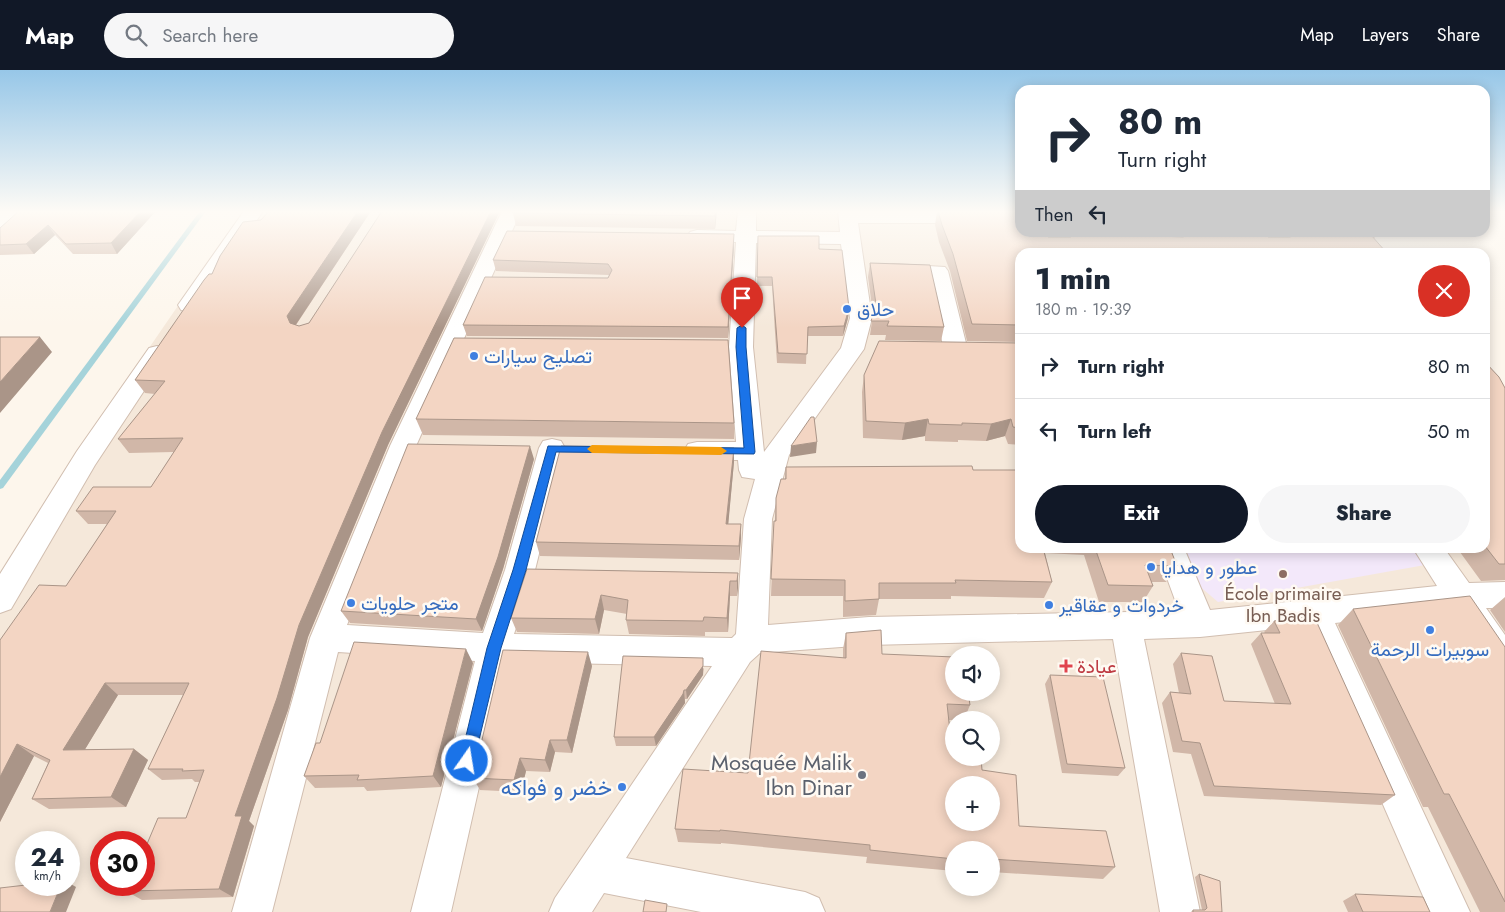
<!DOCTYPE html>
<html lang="en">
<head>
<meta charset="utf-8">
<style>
  :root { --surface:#fff; --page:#f6f6f7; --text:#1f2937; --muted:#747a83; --line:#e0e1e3; --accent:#111827 }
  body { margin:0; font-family:Jost,Vazirmatn,sans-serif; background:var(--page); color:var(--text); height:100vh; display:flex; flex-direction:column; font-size:19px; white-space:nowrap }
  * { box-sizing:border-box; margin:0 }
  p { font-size:16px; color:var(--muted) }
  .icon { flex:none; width:28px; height:28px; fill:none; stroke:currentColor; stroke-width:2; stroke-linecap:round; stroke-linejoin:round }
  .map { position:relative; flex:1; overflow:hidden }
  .drawer { position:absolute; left:1015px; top:178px; width:475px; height:305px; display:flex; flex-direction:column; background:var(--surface); border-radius:15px; box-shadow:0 2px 12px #0003 }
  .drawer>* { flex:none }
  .hud { position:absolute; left:1015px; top:15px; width:475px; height:152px; border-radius:15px; box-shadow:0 2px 12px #0003; background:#fff; color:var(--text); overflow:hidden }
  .tools { position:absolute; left:945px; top:576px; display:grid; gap:10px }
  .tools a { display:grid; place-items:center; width:55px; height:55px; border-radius:50%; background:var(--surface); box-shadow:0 2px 12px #0003; font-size:25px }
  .speed { position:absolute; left:15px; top:761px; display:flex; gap:10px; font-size:25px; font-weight:700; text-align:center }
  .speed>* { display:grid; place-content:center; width:65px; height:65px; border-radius:50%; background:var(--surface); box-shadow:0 2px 12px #0003; line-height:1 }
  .speed small { font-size:12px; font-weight:400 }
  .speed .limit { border:8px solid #d22; background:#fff; color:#111 }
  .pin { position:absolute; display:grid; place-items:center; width:42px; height:42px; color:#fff; margin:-51px -21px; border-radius:50% 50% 50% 0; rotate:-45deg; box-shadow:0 0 5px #0007 }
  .pin .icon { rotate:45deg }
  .me { position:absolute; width:55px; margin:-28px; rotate:13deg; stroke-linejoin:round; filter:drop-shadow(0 0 4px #0008) }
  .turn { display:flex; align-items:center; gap:18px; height:105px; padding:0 20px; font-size:22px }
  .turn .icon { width:65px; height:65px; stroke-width:2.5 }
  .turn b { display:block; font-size:35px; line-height:42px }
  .then { display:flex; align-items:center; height:48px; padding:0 20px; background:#0003; gap:10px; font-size:19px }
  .round { display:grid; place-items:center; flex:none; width:52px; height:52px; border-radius:26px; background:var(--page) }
  .summary { display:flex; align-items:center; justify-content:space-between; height:85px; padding:0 20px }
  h1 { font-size:30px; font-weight:800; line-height:38px }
  .primary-button { display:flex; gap:10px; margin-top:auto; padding:10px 20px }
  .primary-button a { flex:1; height:58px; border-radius:30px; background:var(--accent); color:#fff; font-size:20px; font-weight:800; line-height:58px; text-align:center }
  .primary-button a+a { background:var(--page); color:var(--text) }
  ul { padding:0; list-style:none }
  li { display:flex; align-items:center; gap:15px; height:65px; padding:0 20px; border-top:1px solid var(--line) }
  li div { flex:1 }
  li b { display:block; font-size:19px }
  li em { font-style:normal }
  header { display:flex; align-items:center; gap:30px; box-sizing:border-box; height:70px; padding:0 25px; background:var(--accent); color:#fff }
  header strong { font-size:24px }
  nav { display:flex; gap:28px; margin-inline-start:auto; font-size:18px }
  .search { width:350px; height:45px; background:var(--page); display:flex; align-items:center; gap:12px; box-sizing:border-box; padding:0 18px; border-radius:28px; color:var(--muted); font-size:19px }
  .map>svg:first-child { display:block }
  .residential { fill:#f5e8da; fill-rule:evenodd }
  .education { fill:#f3e8fa }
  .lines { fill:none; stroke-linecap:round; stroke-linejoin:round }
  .stream { fill:#a5d3da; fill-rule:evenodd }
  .minor-casing { stroke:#d1beb0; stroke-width:2 }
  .minor { fill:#fff; fill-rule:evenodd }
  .wall { fill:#d1b7a8 }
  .shaded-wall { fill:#aa9588 }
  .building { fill:#f3d5c3; stroke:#aa9588; fill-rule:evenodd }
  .route { fill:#1a73e8; stroke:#114b97 }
  .slow { fill:#f59e0b }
  .shop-dot { fill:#3f7fe0; stroke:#fffaf3; stroke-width:2 }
  .education-dot { fill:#8d6e63; stroke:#fffaf3; stroke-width:2 }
  .health-dot { fill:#e0444e; stroke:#fffaf3; stroke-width:2 }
  .worship-dot { fill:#6b7280; stroke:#fffaf3; stroke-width:2 }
  .labels { text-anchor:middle; stroke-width:5; stroke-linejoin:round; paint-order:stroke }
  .shop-label { font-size:19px; fill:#366cbe; stroke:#fffaf3; text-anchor:start }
  .education-label { font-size:19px; fill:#785e54; stroke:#fffaf3 }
  .health-label { font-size:19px; fill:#be3a42; stroke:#fffaf3; text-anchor:start }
  .near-worship-label { font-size:22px; fill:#5b616d; stroke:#fffaf3; text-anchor:end }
  .near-shop-label { font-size:22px; fill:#366cbe; stroke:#fffaf3; text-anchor:end }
</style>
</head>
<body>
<header>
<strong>Map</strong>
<div class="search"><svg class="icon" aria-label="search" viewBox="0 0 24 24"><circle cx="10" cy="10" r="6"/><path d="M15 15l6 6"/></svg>Search here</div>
<nav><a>Map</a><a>Layers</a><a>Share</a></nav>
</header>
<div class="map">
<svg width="1505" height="842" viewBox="0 0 1505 842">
  <rect width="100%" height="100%" fill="#fdf6ec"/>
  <path class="residential" d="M243 141H1020V162L1362 163 1020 182V478H1485L1505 335V842H0V506L66 399ZM954 585H991V622H954ZM954 650H991V688H954ZM954 715H991V752H954ZM26 772H69V815H26ZM101 772H144V815H101ZM954 780H991V818H954Z"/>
  <path class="education" d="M1182 478H1413L1425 495 1218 532 1197 514Z"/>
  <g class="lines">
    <path class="stream" d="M200 141H206L3 418 0 419V410Z"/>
    <defs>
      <path id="minor" d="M0 141H20L7 155 0 157Z
        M244 141H263L197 240 189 242 181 240 178 235Z
        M502 141H521L416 376 347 555 483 563 505 500 539 378 543 371 552 369 561 371 565 378 535 500 514 564 732 568 736 564 744 449 755 409 742 407 739 400 738 390H697L688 388 684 381 688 374 697 372H736L729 277 736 172 690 170 687 166 690 162 697 160 736 161 738 141H756V161L840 162 838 141H950L952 147 949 151 942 153H858L872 248 864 279 789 385 772 449 768 555 869 547 1179 541 1156 478H1184L1210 540 1437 516 1413 478H1444L1469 513 1505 512V538H1486L1505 565V605L1493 601 1453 540 1335 553 1470 842H1430L1305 556 1200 567 1144 569 1200 842H1160L1113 569 869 575 760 583 750 592 626 788 805 822 819 828 825 842H701L604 823 592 842H549L555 828 712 596 507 592 451 842H411L475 591 338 582 272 842H232L310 568 390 376ZM756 173 841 174 850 248 841 278 764 382 753 277Z
        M1037 162H1057L1064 182H1044Z
        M893 194 945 197 948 201 968 281 964 286 956 288 948 286 944 281 929 207 886 204 883 200 886 196Z
        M157 276 165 278 169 283 95 395 11 539 0 543V504L77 381 149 278Z"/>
    </defs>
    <use href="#minor" class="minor-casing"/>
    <use href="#minor" class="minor"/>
  </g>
  <path class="wall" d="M19 141H156L117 184H73L55 165 34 184 0 185V158Z
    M371 141 296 255 299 256 309 253 382 141H500L388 375 308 567 288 640 249 751 254 756 233 827 142 830 126 821 186 748 200 712H195L192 709 162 710 148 699 183 625H118L85 679H134L148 690 126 737 49 739 32 729 48 693 34 686 0 752V570L66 516 107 454H88L76 441 151 417 174 382 129 383 118 369 155 324 145 323 135 310 212 204Z
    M514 141H717L715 159 516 156 513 143Z
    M937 141H1020L1048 167H1060L1059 162H1159L1161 166 1169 167 1166 162H1265L1268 167H1272L1270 162H1374L1376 165 1374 169 1020 182V272L967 271 950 201 939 172 935 155Z
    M734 164V175L728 268 467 266 463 255 608 208 609 205 496 201 493 190Z
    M758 166 819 179 849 238 848 248 843 266H807L806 294 777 293 772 216H757Z
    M870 193 944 257 941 271 885 270 886 265H870L873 244 868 207Z
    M1020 273V375L1008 374 1005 366 986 371 958 370V372L925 371V366L902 370 863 368 862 322 864 305Z
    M1485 292 1505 318V510L1481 511 1457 478H1485Z
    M416 349 734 353V369L423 365Z
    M534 389 503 499 482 561 350 553 341 541Z
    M734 392 728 454H741V468L739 490 540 486 536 472Z
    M786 397 973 400 1020 478H1170L1177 496 1166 512H1151L1153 516 1143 532H1099L1084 485 1045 483 1052 512 1044 528 951 526V529H879L876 545 843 547V526H771L774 451H775L776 428 785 409Z
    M527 499 738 503 737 526H730L728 562H705V566L629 564 626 550 627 544 604 540 599 564 517 562 511 548Z
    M1505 527V562L1490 540Z
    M1353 539 1505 577V842H1480L1428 737H1423L1338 555Z
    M1274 551 1395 725 1381 735 1204 726 1191 684 1173 682 1162 633 1170 622 1179 623 1173 594 1181 583 1224 631 1275 634 1251 574 1261 563H1265L1264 562Z
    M846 563 970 635 964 650H949L952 679 982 700 1019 756 1115 797 1103 809 991 802V780H954V801L866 793 867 787 721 773V774L678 772 675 759 748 703 843 588V579Z
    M473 593 441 717 367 721 364 717 315 718 304 706 320 673Z
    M592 596 572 683 555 682 550 702 526 701 521 722 480 720 473 708Z
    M704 598 703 605 687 629H685V633L656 676H616L614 667Z
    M1050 605 1125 698 1118 706 1062 703 1045 614Z
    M1199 804 1222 842H1191L1193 840H1202L1195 807Z
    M1355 824 1430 842H1348L1343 831Z"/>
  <path class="shaded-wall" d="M141 141H156L117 184 111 173Z
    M358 141H371L293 259 296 266 287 246Z
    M491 141H500L388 375 308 567 288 640 249 751 254 756 233 827 219 819 235 746 299 555 382 362Z
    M715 141H717L715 159Z
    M48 155 55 165 34 184 26 174Z
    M734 164V175L728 268V257Z
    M849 238 848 248 843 266 844 256Z
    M40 267 52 282 0 343V312Z
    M928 349 925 366 902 370 905 353Z
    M1011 349 1005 366 986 371 991 354Z
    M817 372 816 383 790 387 791 376Z
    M530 376 534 389 503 499 482 561 476 549Z
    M734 378V392L727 468 726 454Z
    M741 454V468L739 490V476Z
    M738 503V518L737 526V511Z
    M730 511V526L728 562 727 548Z
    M601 525 604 540 599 564 595 549Z
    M466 579 473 593 441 717 433 706Z
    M588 582 592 596 572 683 567 670Z
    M703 588V605L687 629 686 620Z
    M105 613 118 625 78 691 63 680Z
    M684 620 685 633 656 676 654 667Z
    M550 670 555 682 550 702 545 690Z
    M17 674 34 686 0 752V707Z
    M134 679 148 690 126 737 111 727Z
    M520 688 526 701 521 722 514 710Z
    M69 813 76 817 66 842H50L61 815H69Z"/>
  <path class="building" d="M19 141H141L111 173 66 174 48 155 26 174 0 175V158Z
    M269 141H358L287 246 290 253 299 256 309 253 382 141H491L382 362 299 555 277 628 235 746H242L219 819 126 821 129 815H144V781L158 748H186L204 700 182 701 183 699H148L189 613H105L63 680 134 679 111 727 32 729 50 690 17 674 0 707V570L39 515 66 516 116 441H76L93 417H151L183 368 118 369 165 311 135 310 204 210 209 204H212L220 186 243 152 261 150Z
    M514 141H715V146L513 143Z
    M938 141H1020V162H1046L1048 167H1071L1069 162H1159L1161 166 1183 167 1185 166 1183 162H1265L1268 167H1290L1292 166 1289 162H1374L1376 165H1371L1386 182H1020V255L972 254 953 184 942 155Z
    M507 161 734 164 728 257 463 255 485 207 608 208 612 200 608 194 493 190Z
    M758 166H819V179L842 180 849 238 844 256 808 257 807 284 778 283 772 207H757Z
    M870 193 930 195 944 257 887 256 889 251H871L876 234Z
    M0 267H40L0 312Z
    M454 268 728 270 734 353 416 349Z
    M879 271 1020 273V358L1013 357 1011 349 991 354 962 353V355L929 354 928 349 905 353 866 351 864 305Z
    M1485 292 1499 307 1505 318V494H1499L1485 476Z
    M811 347H814L817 372 791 376Z
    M408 374 530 376 498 487 476 549 341 541Z
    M561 376 734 378 726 454H741L739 476 536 472Z
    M972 396 973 400H1020V478H1043L1052 512 955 510 956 513H879V529L845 531V510L771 509 774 451H776V428L781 409H786V397Z
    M1095 478H1170L1177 496 1145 495 1153 516 1108 515Z
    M527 499 738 503 737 511H730L727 548 704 547 703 551 626 550 628 530 601 525 595 549 511 548Z
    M1470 526 1505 577V832L1449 724H1444L1353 539Z
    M1314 546 1395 725 1214 716 1200 673 1182 671 1170 622 1191 624 1181 583 1212 586 1224 631 1291 634 1261 563H1280L1274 551Z
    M881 560 882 584 954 587V622H968L970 635 947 634 952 679H954V688H981L982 700 1016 705 1019 756 1106 761 1115 797 991 789V780H954V789L870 780V775L720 760V761L675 759 683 699 748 703 761 581 846 588V563ZM954 715H991V752H954Z
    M354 572 466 579 433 706 357 710 359 705 304 706 316 673H320Z
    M503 580 588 582 567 670H550L545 690 520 688 514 710 473 708Z
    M623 586 703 588V596L686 620H684L683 624 654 667H614Z
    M1050 605 1103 607 1125 698 1067 694Z
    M1199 804 1220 811 1222 842H1193V840H1205L1207 838Z
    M26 815H61L50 842H0V818Z
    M1355 824 1423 827 1430 842H1363Z
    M645 830 667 834 666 842H643Z"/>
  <linearGradient id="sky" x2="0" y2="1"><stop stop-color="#97c7e8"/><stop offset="0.55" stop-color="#fefbf6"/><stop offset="1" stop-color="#fefbf6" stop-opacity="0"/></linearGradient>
  <rect width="1505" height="258" fill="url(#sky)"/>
  <path class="route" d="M742 255 746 258V277L755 382 754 384 556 382 526 500 501 578 474 691 472 696 467 698 462 696 460 691 487 578 513 500 548 376 744 378 736 277 737 258Z"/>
  <path class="slow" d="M592 375 721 377 727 381 721 385 592 383 587 379Z"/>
  <g class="shop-dot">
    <circle cx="847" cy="239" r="5"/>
    <circle cx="474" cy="286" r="5"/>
    <circle cx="1151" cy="497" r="5"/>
    <circle cx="351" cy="533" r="5"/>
    <circle cx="1049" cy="535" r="5"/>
    <circle cx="1430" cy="560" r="5"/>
    <circle cx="622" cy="717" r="5"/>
  </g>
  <circle class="education-dot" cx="1283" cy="504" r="5"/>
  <path class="health-dot" d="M1063.5 588.5h5v5h5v5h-5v5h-5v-5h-5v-5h5z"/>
  <circle class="worship-dot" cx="862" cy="705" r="5"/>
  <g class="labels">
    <g class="shop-label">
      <text x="857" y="246">حلاق</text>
      <text x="484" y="293">تصليح سيارات</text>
      <text x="1161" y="504">عطور و هدايا</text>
      <text x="361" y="540">متجر حلويات</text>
      <text x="1059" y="542">خردوات و عقاقير</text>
      <text x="1430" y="586" text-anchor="middle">سوبيرات الرحمة</text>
    </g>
    <g class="education-label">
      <text x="1283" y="530">École primaire<tspan x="1283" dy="22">Ibn Badis</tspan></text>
    </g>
    <g class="health-label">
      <text x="1077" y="603">عيادة</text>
    </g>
    <g class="near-worship-label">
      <text x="852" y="700">Mosquée Malik<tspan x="852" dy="25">Ibn Dinar</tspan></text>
    </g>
    <g class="near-shop-label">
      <text x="612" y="725">خضر و فواكه</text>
    </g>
  </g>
</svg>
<div class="tools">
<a><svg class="icon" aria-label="sound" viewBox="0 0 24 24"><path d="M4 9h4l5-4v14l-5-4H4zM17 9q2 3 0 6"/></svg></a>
<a><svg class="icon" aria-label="search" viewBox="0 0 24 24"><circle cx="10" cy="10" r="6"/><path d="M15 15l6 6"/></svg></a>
<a>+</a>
<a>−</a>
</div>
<div class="speed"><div>24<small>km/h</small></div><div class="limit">30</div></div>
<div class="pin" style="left:742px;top:258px;background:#d93025"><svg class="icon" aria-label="arrive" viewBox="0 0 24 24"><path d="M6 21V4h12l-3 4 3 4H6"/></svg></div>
<svg class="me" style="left:467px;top:691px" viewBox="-20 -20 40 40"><circle r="17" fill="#1a73e8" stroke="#fff" stroke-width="3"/><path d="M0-11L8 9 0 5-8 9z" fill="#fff"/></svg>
<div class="hud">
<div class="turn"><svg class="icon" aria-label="right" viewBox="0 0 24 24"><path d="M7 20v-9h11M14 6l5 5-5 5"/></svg><div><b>80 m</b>Turn right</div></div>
<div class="then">Then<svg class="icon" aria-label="left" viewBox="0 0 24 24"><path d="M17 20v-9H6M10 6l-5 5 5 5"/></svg></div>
</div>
<section class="drawer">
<div class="summary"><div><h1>1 min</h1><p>180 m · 19:39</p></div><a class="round" style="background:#d93025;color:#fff"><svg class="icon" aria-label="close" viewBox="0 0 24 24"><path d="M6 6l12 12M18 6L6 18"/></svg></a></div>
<ul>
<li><svg class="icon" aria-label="right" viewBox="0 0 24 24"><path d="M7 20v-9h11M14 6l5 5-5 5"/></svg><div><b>Turn right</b></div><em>80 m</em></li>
<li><svg class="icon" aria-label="left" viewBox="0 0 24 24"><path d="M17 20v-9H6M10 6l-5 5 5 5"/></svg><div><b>Turn left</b></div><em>50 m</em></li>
</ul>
<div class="primary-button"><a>Exit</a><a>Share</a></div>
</section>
</div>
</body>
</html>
